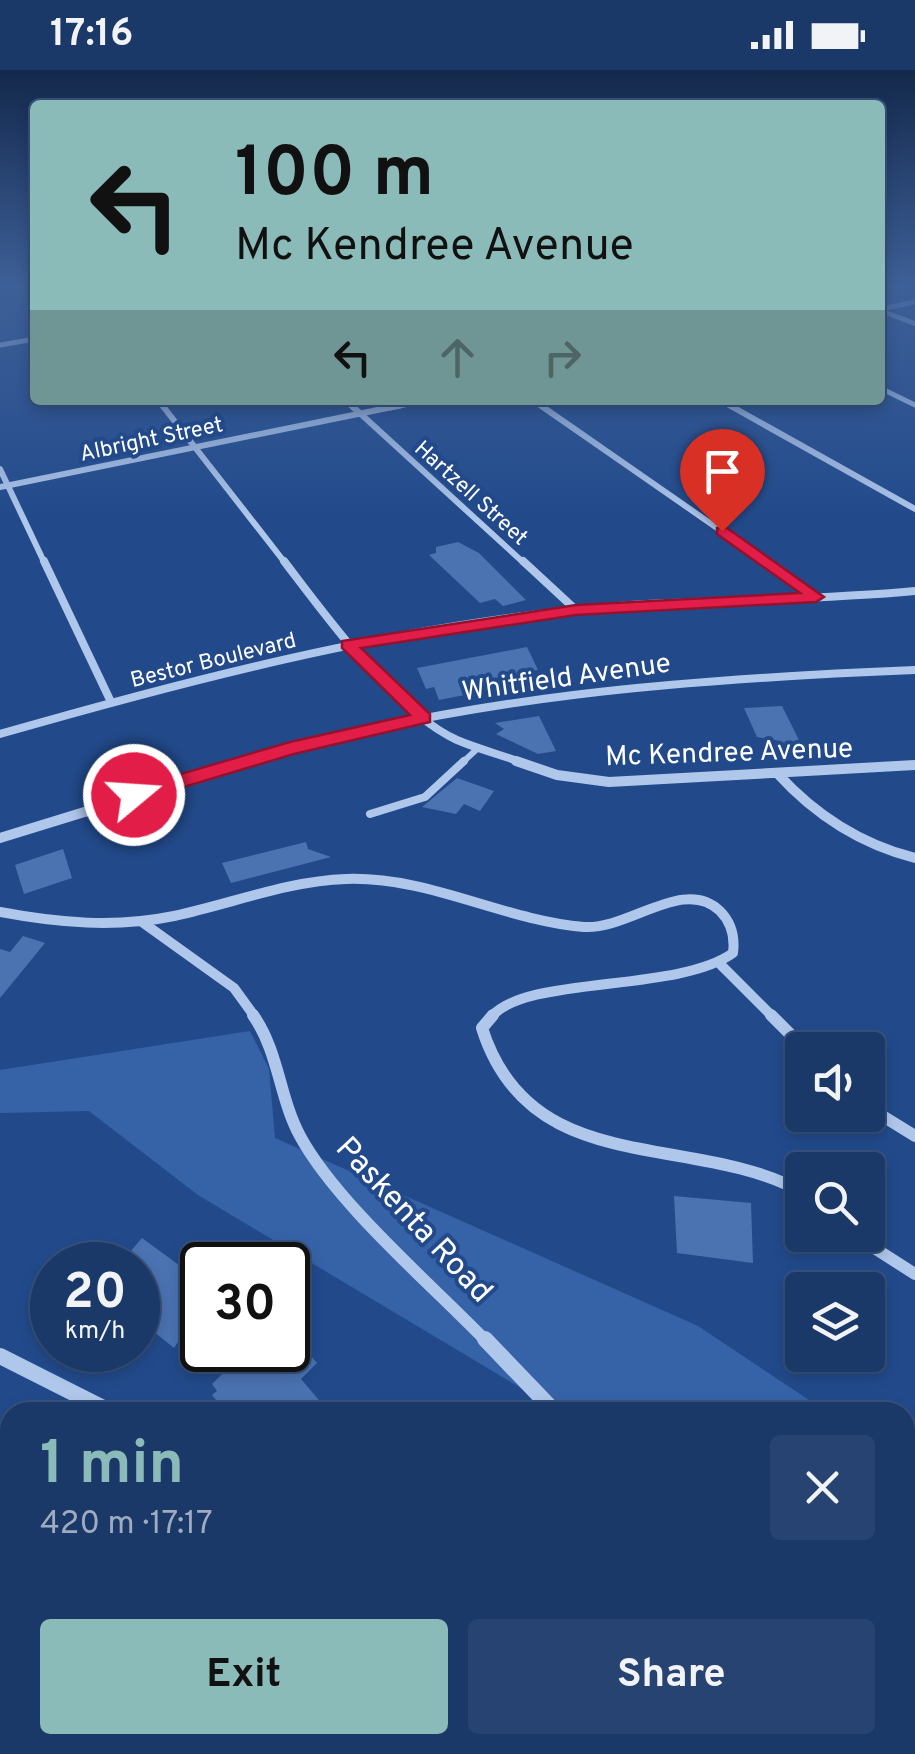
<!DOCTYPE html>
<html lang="en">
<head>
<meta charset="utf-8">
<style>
  :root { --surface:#1a3868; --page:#274371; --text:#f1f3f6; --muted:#9facc0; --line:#38527c; --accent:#8bbbb9 }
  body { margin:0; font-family:Overpass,sans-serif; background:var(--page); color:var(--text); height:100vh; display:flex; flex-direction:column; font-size:38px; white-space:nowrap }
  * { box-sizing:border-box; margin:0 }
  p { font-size:32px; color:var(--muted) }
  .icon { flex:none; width:55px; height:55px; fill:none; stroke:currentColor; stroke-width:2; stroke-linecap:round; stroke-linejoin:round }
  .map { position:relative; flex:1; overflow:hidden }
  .side { position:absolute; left:0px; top:1332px; width:915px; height:352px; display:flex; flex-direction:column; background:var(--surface); border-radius:30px 30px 0 0; box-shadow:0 5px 15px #0003,0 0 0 2px var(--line) }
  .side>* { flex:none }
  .top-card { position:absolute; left:30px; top:30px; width:855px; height:305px; border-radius:10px; box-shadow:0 5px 15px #0003,0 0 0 2px var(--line); background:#8bbbb9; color:#111; overflow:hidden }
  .fabs { position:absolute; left:785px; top:962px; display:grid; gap:20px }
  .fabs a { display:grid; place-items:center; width:100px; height:100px; border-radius:10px; background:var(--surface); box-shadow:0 5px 15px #0003,0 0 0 2px var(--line); font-size:50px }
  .speed { position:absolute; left:30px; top:1172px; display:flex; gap:20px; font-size:50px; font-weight:700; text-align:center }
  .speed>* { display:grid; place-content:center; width:130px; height:130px; border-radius:50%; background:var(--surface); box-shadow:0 5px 15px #0003,0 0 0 2px var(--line); line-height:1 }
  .speed small { font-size:25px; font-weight:400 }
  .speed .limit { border:5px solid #111; border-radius:15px; background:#fff; color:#111 }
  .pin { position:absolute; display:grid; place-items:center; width:85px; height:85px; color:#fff; margin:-102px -42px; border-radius:50% 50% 50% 0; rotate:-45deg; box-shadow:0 0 10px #0007 }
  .pin .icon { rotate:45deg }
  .me { position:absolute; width:110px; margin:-55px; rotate:72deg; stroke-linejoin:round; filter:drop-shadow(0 0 8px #0008) }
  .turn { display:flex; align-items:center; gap:35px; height:210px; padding:0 40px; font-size:45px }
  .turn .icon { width:130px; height:130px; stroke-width:2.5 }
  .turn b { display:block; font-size:70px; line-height:85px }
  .lanes { display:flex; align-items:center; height:95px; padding:0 40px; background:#0003; justify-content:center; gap:50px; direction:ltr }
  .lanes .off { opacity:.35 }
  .round { display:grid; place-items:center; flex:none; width:105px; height:105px; border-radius:10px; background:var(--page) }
  .headline { display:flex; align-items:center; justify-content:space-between; height:170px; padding:0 40px }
  h1 { font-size:60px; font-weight:700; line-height:75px; color:var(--accent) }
  .button { display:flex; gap:20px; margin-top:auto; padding:20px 40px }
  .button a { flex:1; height:115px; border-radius:10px; background:var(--accent); color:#111; font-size:40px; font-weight:700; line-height:115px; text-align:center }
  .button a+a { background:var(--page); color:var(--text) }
  .status { display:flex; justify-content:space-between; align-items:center; height:70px; padding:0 50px; background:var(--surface); direction:ltr }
  .status svg { height:28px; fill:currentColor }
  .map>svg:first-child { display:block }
  .green { fill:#3663a8 }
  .building { fill:#4b73b2 }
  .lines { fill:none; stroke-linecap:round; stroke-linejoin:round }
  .service-far1 { stroke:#afc7eb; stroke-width:6 }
  .service { stroke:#afc7eb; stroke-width:8 }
  .minor-far5 { stroke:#afc7eb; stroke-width:5 }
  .minor-far4 { stroke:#afc7eb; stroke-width:6 }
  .minor-far3 { stroke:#afc7eb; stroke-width:8 }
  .minor-far2 { stroke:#afc7eb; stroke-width:10 }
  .minor-far1 { stroke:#afc7eb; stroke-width:12 }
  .minor { stroke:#afc7eb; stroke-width:16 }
  .tertiary { fill:#afc7eb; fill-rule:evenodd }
  .route { fill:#e11d48; stroke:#92132f; stroke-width:2.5 }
  .labels { text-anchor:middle; stroke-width:8; stroke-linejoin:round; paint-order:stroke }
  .far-street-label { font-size:22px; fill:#fff; stroke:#224a8b }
  .street-label { font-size:28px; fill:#fff; stroke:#224a8b }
  .near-street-label { font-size:32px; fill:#fff; stroke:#224a8b }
</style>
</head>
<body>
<div class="status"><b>17:16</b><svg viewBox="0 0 49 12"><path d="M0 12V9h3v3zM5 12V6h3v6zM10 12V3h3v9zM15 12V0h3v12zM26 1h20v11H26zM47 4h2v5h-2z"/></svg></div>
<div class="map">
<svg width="915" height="1684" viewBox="0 0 915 1684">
  <rect width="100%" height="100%" fill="#224a8b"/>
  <path class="green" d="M250 961 269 999 275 1068 698 1256 818 1336 841 1342H561L198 1125 89 1041 0 1043V1000Z
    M905 1361 915 1364V1537L905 1533Z"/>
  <path class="building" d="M458 472 479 483 526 530 503 536 495 529 480 533 429 485 436 483V477Z
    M527 577 538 600 495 608 501 618 439 630 434 617 426 619 417 598Z
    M782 636 806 684 787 685 780 671 757 667 744 638Z
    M539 646 556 681 538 684 496 664 504 659 495 653Z
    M457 708 494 721 480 741 464 734 456 744 422 737Z
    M306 772 308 779 331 787 231 813 222 793Z
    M63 779 72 808 24 824 15 795Z
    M23 866 45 873 0 928V879L10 882Z
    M674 1126 751 1133 753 1193 677 1183Z
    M142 1168 194 1206 181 1220 202 1236 174 1278 138 1249V1195H119Z
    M288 1260 317 1293 301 1309 329 1342H226L212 1325 217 1321 212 1314 247 1280H288Z"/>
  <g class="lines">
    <path class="service-far1" d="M462 693 477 679"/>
    <path class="service" d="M370 744 425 727 464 691"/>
    <path class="minor-far5" d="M880 239 915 232
      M0 275 35 269
      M880 318 915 335
      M158 330 164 338
      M345 330 353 338
      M533 330 544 338
      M720 330 734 338
      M390 338 427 330"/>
    <path class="minor-far4" d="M162 335 286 494
      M351 335 525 494
      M540 335 769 494
      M729 335 915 439
      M0 399 45 494
      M0 417 402 335"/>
    <path class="minor-far3" d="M44 491 111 632
      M284 491C326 546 394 641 457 670 478 679 502 685 523 693
      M523 491 576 540
      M765 491 815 526
      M0 664C188 610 378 561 573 540 686 528 801 532 915 521
      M242 693C461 626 688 609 915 600"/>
    <path class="minor-far2" d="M516 691 557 705 609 712 915 695
      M777 703C815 745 860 774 915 788
      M0 768 250 691
      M0 842C58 853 116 858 174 846 231 834 287 811 346 809 429 806 502 850 584 857 629 860 684 806 720 841 732 853 735 867 733 883 677 923 526 905 491 947
      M142 852 234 918 255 947
      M719 893 773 947"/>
    <path class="minor-far1" d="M253 945C279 982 279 1027 300 1066 336 1133 432 1215 487 1272
      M493 945 482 958C530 1111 693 1061 802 1122
      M771 945 806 980
      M868 1037 915 1066
      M854 1165 915 1204"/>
    <path class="minor" d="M485 1269 555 1342
      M0 1286 111 1342
      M478 1675 487 1684
      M720 1675V1684"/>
    <path class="tertiary" d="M880 238 915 251V256L880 243Z"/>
  </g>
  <linearGradient id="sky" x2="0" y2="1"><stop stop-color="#13294c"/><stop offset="0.48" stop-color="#3e6098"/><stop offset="1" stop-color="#3e6098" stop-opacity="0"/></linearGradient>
  <rect width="915" height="450" fill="url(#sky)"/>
  <path class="route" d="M717 458H727L824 527 816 532 576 545 361 578 430 644V652L294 684 134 732 123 725 126 720 290 672 410 645 342 578V571L576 535 800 523 717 464Z"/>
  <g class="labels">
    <g class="far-street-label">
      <text transform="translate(151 368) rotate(-12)" y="8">Albright Street</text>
      <text transform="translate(472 422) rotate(42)" y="8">Hartzell Street</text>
      <text transform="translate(213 589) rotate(-14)" y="8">Bestor Boulevard</text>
    </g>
    <g class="street-label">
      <text transform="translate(566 606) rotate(-8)" y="10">Whitfield Avenue</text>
      <text transform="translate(729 681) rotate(-2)" y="10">Mc Kendree Avenue</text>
    </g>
    <g class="near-street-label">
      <text transform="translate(415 1149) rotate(47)" y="11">Paskenta Road</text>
    </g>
  </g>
</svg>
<div class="fabs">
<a><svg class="icon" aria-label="sound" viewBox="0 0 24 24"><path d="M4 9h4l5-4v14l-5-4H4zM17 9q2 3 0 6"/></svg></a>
<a><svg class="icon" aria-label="search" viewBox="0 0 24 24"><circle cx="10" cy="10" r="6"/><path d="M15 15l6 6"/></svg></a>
<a><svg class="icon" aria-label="layers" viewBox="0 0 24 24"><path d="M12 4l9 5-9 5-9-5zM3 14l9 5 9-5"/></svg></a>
</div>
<div class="speed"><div>20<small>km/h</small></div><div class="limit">30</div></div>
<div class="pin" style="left:722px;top:461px;background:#d93025"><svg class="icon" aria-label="arrive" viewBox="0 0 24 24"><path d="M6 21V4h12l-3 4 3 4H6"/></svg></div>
<svg class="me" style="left:134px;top:725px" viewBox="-20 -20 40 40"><circle r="17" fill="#e11d48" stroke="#fff" stroke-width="3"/><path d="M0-11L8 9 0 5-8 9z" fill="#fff"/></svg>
<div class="top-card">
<div class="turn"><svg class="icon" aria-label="left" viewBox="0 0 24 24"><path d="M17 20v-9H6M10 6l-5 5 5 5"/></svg><div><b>100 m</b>Mc Kendree Avenue</div></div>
<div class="lanes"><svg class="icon" aria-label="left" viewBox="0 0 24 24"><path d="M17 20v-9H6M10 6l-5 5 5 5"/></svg><svg class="icon off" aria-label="ahead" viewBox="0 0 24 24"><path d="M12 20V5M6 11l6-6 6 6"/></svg><svg class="icon off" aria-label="right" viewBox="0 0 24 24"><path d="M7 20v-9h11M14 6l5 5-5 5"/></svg></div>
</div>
<section class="side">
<div class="headline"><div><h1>1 min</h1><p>420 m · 17:17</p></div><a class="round"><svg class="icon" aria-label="close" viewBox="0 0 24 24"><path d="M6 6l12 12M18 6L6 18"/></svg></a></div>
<div class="button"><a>Exit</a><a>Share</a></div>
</section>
</div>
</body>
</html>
